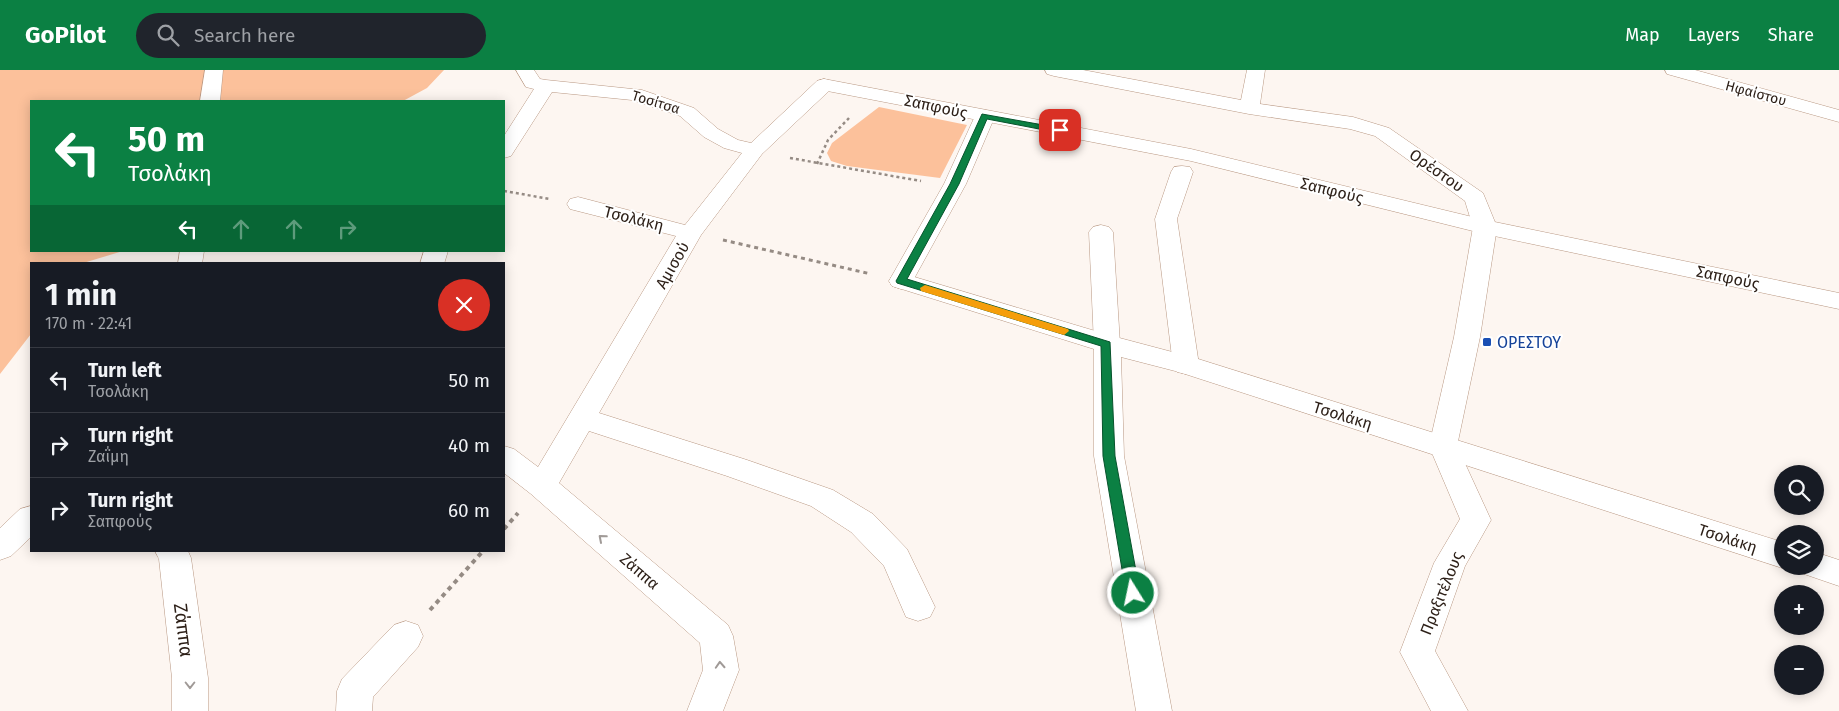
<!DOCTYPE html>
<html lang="en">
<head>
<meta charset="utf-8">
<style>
  :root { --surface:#171b24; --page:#20242c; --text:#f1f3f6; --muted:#9ea1a6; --line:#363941; --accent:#0b8043 }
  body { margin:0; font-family:"Fira Sans",sans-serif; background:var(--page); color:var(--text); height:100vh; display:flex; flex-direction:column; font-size:19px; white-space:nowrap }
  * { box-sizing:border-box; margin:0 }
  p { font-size:16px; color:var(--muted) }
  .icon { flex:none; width:28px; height:28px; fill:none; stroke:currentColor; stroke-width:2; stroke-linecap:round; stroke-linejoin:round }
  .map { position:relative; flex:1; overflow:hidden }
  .details { position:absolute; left:30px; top:192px; width:475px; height:290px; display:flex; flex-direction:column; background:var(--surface); border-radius:0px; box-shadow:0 2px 12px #0003 }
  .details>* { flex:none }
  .top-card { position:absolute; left:30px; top:30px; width:475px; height:152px; border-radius:0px; box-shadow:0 2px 12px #0003; background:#0b8043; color:#fff; overflow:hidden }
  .buttons { position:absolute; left:1774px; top:395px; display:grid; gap:10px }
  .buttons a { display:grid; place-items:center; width:50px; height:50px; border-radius:50%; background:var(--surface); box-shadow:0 2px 12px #0003; font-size:25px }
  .pin { position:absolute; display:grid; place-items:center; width:42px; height:42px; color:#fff; margin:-21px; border-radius:10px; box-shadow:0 2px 8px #0006 }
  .me { position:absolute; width:55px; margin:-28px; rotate:350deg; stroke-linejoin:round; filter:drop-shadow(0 0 4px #0008) }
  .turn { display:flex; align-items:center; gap:18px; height:105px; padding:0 15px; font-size:22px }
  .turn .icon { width:65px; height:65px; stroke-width:2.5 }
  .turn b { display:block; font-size:35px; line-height:42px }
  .lanes { display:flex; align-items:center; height:48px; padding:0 15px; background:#0003; justify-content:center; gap:25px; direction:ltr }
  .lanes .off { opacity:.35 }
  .round { display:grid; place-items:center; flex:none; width:52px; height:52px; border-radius:26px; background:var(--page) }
  .headline { display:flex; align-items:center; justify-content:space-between; height:85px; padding:0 15px }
  h1 { font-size:30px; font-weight:700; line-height:38px }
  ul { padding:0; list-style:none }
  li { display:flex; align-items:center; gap:15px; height:65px; padding:0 15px; border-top:1px solid var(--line) }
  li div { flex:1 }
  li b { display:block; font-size:19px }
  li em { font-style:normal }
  header { display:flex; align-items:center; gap:30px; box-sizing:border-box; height:70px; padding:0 25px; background:var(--accent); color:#fff }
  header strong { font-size:24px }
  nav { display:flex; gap:28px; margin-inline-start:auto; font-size:18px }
  .search { width:350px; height:45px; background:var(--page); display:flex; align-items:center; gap:12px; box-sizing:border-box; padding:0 18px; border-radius:28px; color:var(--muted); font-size:19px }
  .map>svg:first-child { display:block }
  .green { fill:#fcc19b }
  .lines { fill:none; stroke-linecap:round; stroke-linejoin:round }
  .minor-casing { stroke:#b99883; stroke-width:1 }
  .tertiary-casing { stroke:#b99883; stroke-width:1 }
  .secondary-casing { stroke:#b99883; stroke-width:1 }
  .path-far2 { stroke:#958b84; stroke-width:2.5; stroke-dasharray:3 3; stroke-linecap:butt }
  .path-far1 { stroke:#958b84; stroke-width:3; stroke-dasharray:4 4; stroke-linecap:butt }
  .path { stroke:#958b84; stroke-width:4; stroke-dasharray:4.5 4.5; stroke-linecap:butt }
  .minor { fill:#fff; fill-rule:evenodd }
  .tertiary { fill:#fff; fill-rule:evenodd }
  .secondary { fill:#fff; fill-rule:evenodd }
  .oneway { stroke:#a09a97 }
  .route { fill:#0b8043; stroke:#07532c }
  .slow { fill:#f59e0b }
  .transit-dot { fill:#1a4fb4; stroke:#fff; stroke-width:2 }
  .labels { text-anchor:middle; stroke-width:4; stroke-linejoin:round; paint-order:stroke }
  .far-street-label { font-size:14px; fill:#2c1f17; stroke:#fff }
  .street-label { font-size:16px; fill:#2c1f17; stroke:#fff }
  .transit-label { font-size:16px; fill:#164399; stroke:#fff; text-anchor:start }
  .near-street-label { font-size:19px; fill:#2c1f17; stroke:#fff }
</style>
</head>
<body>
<header>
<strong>GoPilot</strong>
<div class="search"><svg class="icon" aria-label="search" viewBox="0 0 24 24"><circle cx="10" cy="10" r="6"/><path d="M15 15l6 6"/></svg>Search here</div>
<nav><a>Map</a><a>Layers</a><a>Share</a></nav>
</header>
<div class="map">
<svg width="1839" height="641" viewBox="0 0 1839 641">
  <rect width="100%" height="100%" fill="#fdf6f1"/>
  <path class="green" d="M0 0H444L427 18 403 31H31V181H123L80 194H31V264L0 304Z
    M879 37 967 55 940 108 847 96 831 91 827 83 832 73Z"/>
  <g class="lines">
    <defs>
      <path id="minor" d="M516 0H534L540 9 546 10 642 20 694 38 718 59 738 70 751 73 817 11 824 9 831 11 834 15 831 19 762 84 701 165 599 343 747 390 833 420 873 444 907 479 935 537 930 547 918 551 906 547 884 496 851 462 811 436 727 406 589 361 559 413 728 555 733 566 739 600 723 641H687L703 600 700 573 531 424 504 403V376L514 379 538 397 676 166 570 139 567 134 570 129 578 127 685 155 742 83 724 78 704 67 680 46 632 30 552 22 511 86 504 88V66L534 19 526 17Z
        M1045 0H1083L1241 30 1247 0H1265L1260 34 1353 47 1389 58 1483 123 1497 157 1480 267 1457 376 1491 450 1465 496 1435 581 1468 641H1431L1400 582 1434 493 1460 449 1429 376 1454 267 1473 157 1465 131 1375 66 1350 59 1249 44 1054 6 1047 4Z
        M1665 0H1695L1839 40V52L1667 4Z
        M985 40 992 42 995 46 966 114 910 216 901 219 892 216 889 211 944 114 975 46 978 42Z
        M1182 96 1190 97 1193 102 1177 149 1199 295 1195 302 1186 304 1177 302 1173 295 1155 149 1171 102 1174 97Z
        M1101 155 1109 157 1113 162 1120 274 1116 280 1107 283 1098 280 1094 274 1089 162 1093 157Z
        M424 181H448L444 194H420Z
        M155 481H188L191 488 208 608V641H172V608L159 489Z
        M406 551 418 555 423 566 418 577 373 627 372 641H336L337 621 342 609 394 555Z"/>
      <path id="tertiary" d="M824 9 1191 79 1485 150 1839 223V239L1485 164 1191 91 817 19 814 15 817 11Z
        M901 203 1112 266 1195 288 1782 472V496H1787L1782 498 1179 302 1121 287 1124 386 1172 641H1136L1094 386V279L892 216 889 211 892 206Z
        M1815 482 1839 490V516L1804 504 1800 496H1815Z"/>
      <path id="secondary" d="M205 0H223L220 31H200Z
        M180 181H204L202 194H178Z
        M31 436V467L11 486 0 490V458L20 439Z"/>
    </defs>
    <use href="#minor" class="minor-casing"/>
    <use href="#tertiary" class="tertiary-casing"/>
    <use href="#secondary" class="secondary-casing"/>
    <path class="path-far2" d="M790 88 921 111
      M817 94 828 70 849 48
      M504 121 550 129"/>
    <path class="path-far1" d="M723 170 871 204"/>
    <path class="path" d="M504 459 518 443
      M430 540 483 481"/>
    <use href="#minor" class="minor"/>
    <use href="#tertiary" class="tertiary"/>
    <use href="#secondary" class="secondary"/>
  </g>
  <defs><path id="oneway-chevron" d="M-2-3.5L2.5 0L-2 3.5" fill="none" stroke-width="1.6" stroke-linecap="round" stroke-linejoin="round" transform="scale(1.25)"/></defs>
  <g class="oneway">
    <use href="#oneway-chevron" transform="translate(602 468) rotate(-139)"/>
    <use href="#oneway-chevron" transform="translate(720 595) rotate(-93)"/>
    <use href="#oneway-chevron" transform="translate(190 615) rotate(90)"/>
  </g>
  <path class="route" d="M982 44 1060 58 1064 60 1060 63 987 49 959 114 907 209 1110 272 1115 386 1140 523 1138 527 1133 529 1128 527 1126 523 1103 386 1101 276 897 213 896 211 950 114Z"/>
  <path class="slow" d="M925 215 1068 259 1069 261 1064 265 921 221 920 218Z"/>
  <rect class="transit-dot" x="1482" y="267" width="10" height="10" rx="2.5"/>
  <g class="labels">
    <g class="far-street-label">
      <text transform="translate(1756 23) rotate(15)" y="5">Ηφαίστου</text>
      <text transform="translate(656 32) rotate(17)" y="5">Τοσίτσα</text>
    </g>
    <g class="street-label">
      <text transform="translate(936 36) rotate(12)" y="6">Σαπφούς</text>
      <text transform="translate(1437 100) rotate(35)" y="6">Ορέστου</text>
      <text transform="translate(1332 120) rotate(14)" y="6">Σαπφούς</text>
      <text transform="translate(634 148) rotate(14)" y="6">Τσολάκη</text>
      <text transform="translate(672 195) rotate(-60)" y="6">Αμισού</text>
      <text transform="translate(1728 207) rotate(12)" y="6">Σαπφούς</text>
      <text transform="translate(1343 345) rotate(17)" y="6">Τσολάκη</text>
      <text transform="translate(1728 468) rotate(18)" y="6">Τσολάκη</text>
      <text transform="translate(640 501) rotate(41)" y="6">Ζάππα</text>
      <text transform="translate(1441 523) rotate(-68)" y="6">Πραξιτέλους</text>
    </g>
    <g class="transit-label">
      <text x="1497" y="278">ΟΡΕΣΤΟΥ</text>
    </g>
    <g class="near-street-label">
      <text transform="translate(184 560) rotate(83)" y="7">Ζάππα</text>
    </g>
  </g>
</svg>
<div class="buttons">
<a><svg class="icon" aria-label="search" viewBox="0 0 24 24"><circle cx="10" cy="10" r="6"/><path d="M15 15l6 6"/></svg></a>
<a><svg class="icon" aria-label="layers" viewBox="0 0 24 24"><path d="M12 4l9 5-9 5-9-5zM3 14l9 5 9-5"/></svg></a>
<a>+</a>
<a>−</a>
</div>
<div class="pin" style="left:1060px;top:60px;background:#d93025"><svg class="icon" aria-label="arrive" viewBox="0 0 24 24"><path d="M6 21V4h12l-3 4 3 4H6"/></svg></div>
<svg class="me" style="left:1133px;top:523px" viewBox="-20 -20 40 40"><circle r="17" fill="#0b8043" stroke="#fff" stroke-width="3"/><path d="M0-11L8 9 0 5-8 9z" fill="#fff"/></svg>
<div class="top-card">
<div class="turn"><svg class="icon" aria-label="left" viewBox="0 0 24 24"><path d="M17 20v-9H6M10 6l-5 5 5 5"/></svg><div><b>50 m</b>Τσολάκη</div></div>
<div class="lanes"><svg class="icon" aria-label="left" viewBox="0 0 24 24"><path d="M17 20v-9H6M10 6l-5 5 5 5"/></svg><svg class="icon off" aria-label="ahead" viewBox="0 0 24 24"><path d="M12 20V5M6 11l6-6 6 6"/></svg><svg class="icon off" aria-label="ahead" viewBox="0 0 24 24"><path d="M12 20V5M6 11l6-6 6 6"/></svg><svg class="icon off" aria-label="right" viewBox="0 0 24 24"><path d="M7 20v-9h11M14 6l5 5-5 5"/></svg></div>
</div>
<section class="details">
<div class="headline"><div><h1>1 min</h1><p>170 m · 22:41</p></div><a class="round" style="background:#d93025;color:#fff"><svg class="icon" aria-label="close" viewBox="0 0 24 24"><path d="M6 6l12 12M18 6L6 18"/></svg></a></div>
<ul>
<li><svg class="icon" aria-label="left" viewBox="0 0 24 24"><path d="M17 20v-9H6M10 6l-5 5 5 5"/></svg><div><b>Turn left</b><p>Τσολάκη</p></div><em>50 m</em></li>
<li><svg class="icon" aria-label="right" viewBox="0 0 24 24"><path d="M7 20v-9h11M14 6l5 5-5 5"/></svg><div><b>Turn right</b><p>Ζαΐμη</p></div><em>40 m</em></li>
<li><svg class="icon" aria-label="right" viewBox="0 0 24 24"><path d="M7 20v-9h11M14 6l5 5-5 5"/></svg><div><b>Turn right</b><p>Σαπφούς</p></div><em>60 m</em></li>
</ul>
</section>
</div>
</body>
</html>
